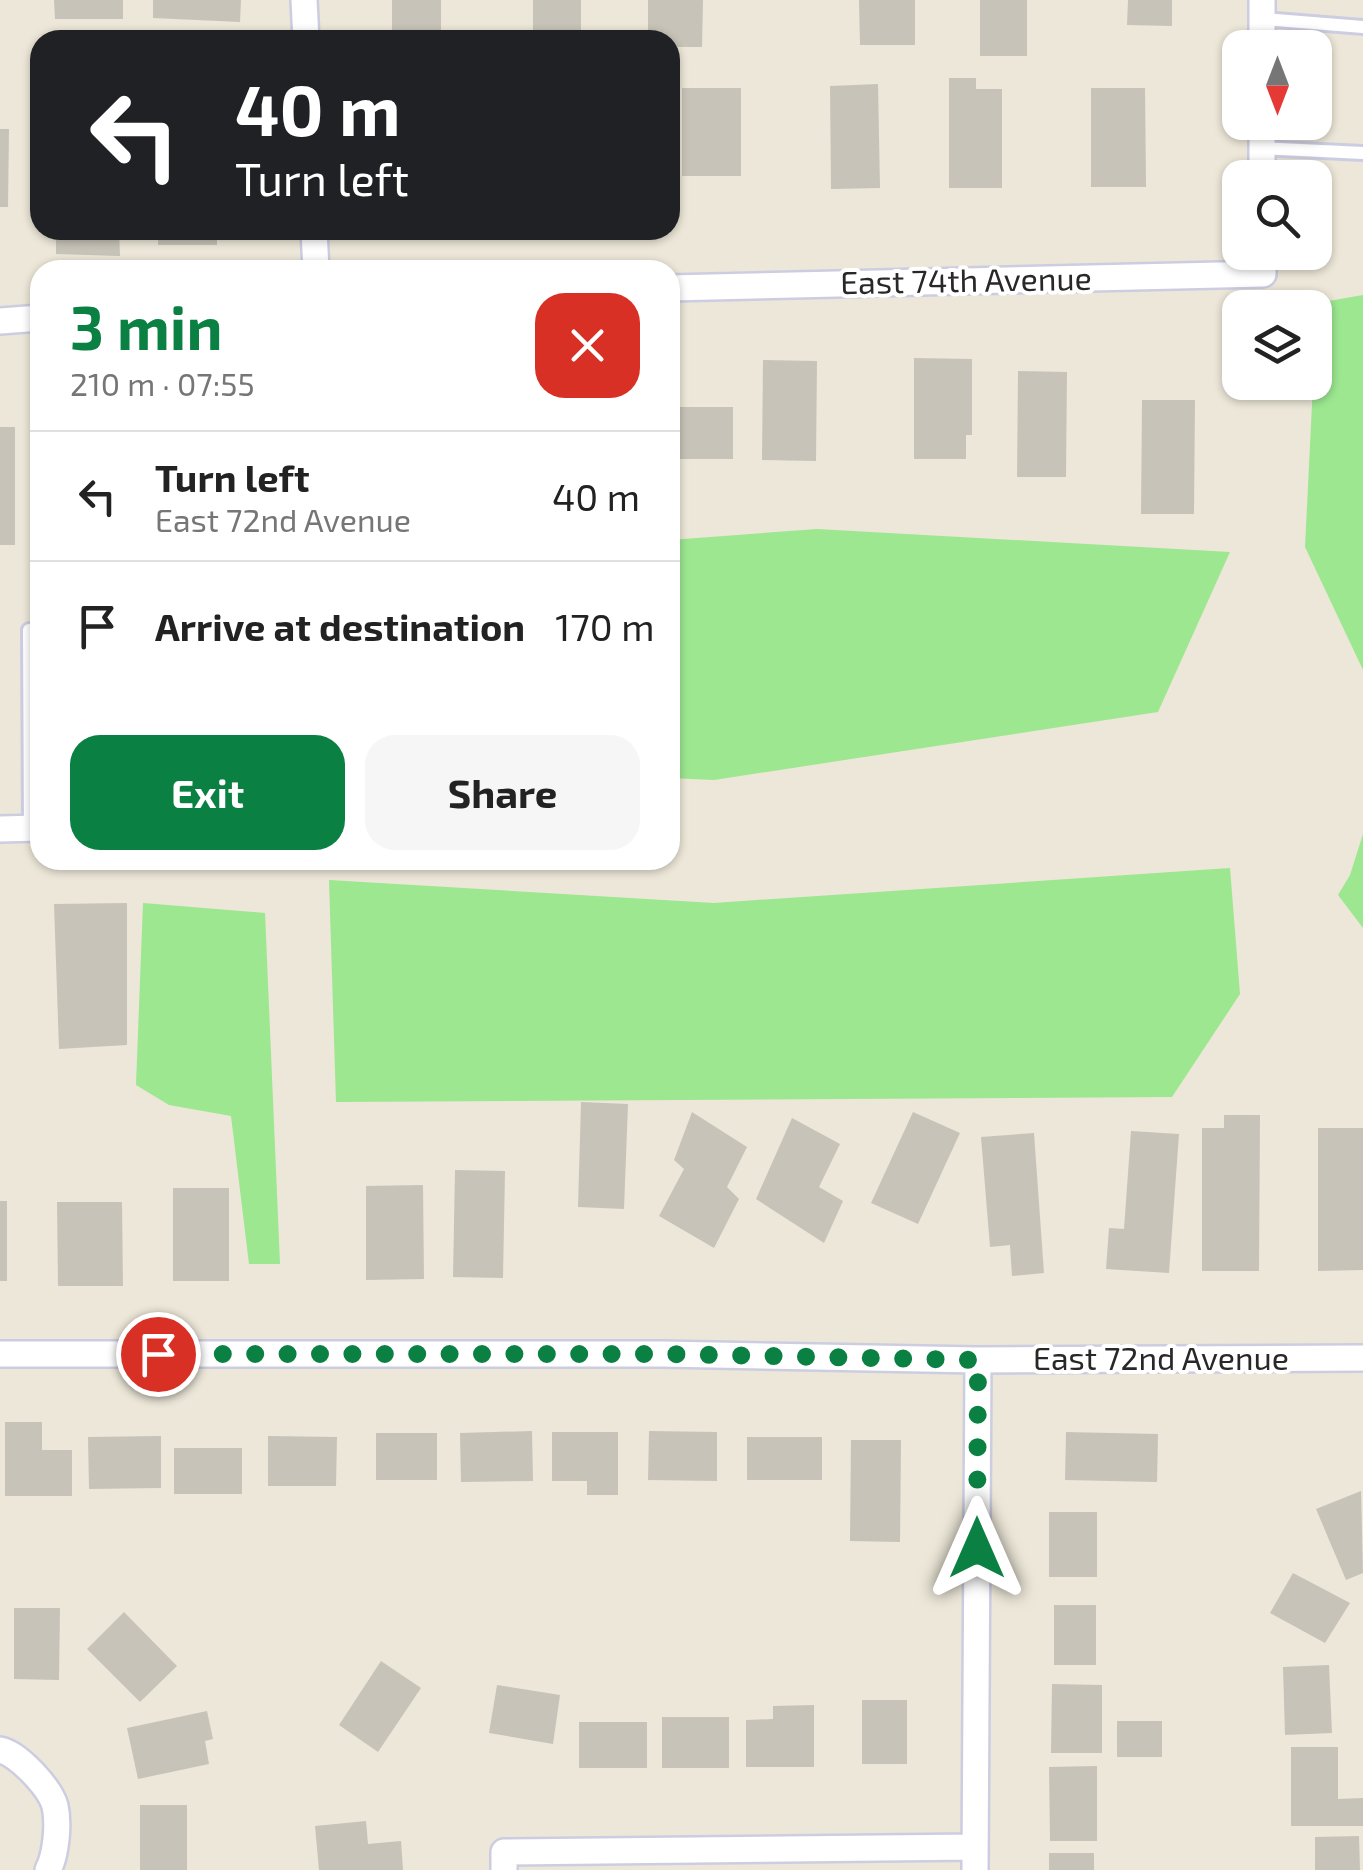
<!DOCTYPE html>
<html lang="en">
<head>
<meta charset="utf-8">
<style>
  :root { --surface:#fff; --page:#f6f6f6; --text:#222; --muted:#767676; --line:#e0e0e0; --accent:#0b8043 }
  body { margin:0; font-family:"Exo 2",sans-serif; background:var(--page); color:var(--text); height:100vh; display:flex; flex-direction:column; font-size:38px; white-space:nowrap }
  * { box-sizing:border-box; margin:0 }
  p { font-size:32px; color:var(--muted) }
  .icon { flex:none; width:55px; height:55px; fill:none; stroke:currentColor; stroke-width:2; stroke-linecap:round; stroke-linejoin:round }
  .map { position:relative; flex:1; overflow:hidden }
  .details { position:absolute; left:30px; top:260px; width:650px; height:610px; display:flex; flex-direction:column; background:var(--surface); border-radius:30px; box-shadow:0 2px 8px #0004 }
  .details>* { flex:none }
  .top-card { position:absolute; left:30px; top:30px; width:650px; height:210px; border-radius:30px; box-shadow:0 2px 8px #0004; background:#202124; color:#fff; overflow:hidden }
  .needle { width:65px; rotate:180deg }
  .controls { position:absolute; left:1222px; top:30px; display:grid; gap:20px }
  .controls a { display:grid; place-items:center; width:110px; height:110px; border-radius:20px; background:var(--surface); box-shadow:0 2px 8px #0004; font-size:50px }
  .pin { position:absolute; display:grid; place-items:center; width:85px; height:85px; color:#fff; margin:-42px; border:5px solid #fff; border-radius:50%; box-shadow:0 2px 10px #0007 }
  .me { position:absolute; width:110px; margin:-55px; rotate:0deg; stroke-linejoin:round; filter:drop-shadow(0 0 8px #0008) }
  .turn { display:flex; align-items:center; gap:35px; height:210px; padding:0 40px; font-size:45px }
  .turn .icon { width:130px; height:130px; stroke-width:2.5 }
  .turn b { display:block; font-size:70px; line-height:85px }
  .round { display:grid; place-items:center; flex:none; width:105px; height:105px; border-radius:30px; background:var(--page) }
  .head { display:flex; align-items:center; justify-content:space-between; height:170px; padding:0 40px }
  h1 { font-size:60px; font-weight:700; line-height:75px; color:var(--accent) }
  .cta { display:flex; gap:20px; margin-top:auto; padding:20px 40px }
  .cta a { flex:1; height:115px; border-radius:30px; background:var(--accent); color:#fff; font-size:40px; font-weight:700; line-height:115px; text-align:center }
  .cta a+a { background:var(--page); color:var(--text) }
  ul { padding:0; list-style:none }
  li { display:flex; align-items:center; gap:30px; height:130px; padding:0 40px; border-top:2px solid var(--line) }
  li div { flex:1 }
  li b { display:block; font-size:38px }
  li em { font-style:normal }
  .map>svg:first-child { display:block }
  .green { fill:#9ce790 }
  .building { fill:#c7c3b8 }
  .lines { fill:none; stroke-linecap:round; stroke-linejoin:round }
  .lane-casing { stroke:#cdcde2; stroke-width:18 }
  .street-casing { stroke:#cdcde2; stroke-width:30 }
  .lane { stroke:#fff; stroke-width:12 }
  .street { stroke:#fff; stroke-width:25 }
  .route { stroke:#0b8043; stroke-width:18; stroke-dasharray:0 32.4 }
  .labels { text-anchor:middle; stroke-width:8; stroke-linejoin:round; paint-order:stroke }
  .street-label { font-size:32px; fill:#282828; stroke:#fff }
</style>
</head>
<body>
<div class="map">
<svg width="1363" height="1870" viewBox="0 0 1363 1870">
  <rect width="100%" height="100%" fill="#ece7d8"/>
  <path class="green" d="M1363 295V670L1305 547 1317 303Z
    M817 529 1230 552 1158 712 714 780 670 778V540Z
    M1363 834V928L1338 895 1350 875Z
    M1230 868 1240 994 1172 1097 336 1102 329 880 714 903Z
    M143 903 265 913 280 1264H249L231 1116 169 1105 136 1085Z"/>
  <path class="building" d="M54 0H123V19H55Z
    M153 0H241L240 22 153 18Z
    M392 0H441V40H392Z
    M533 0H581V40H533Z
    M648 0H703L702 47H670V40H648Z
    M859 0H915V45H860Z
    M980 0H1027V56H980Z
    M1128 0H1172V26L1127 25Z
    M949 78H976V89H1002V188H949Z
    M878 84 880 188 831 189 830 86Z
    M682 88H741V176H682Z
    M1091 88H1145L1146 187H1091Z
    M0 129H9L8 207H0Z
    M56 230H119L120 256 56 254Z
    M158 230H217V245H158Z
    M914 358 972 359V435H966V459H914Z
    M763 360 817 361 816 461 762 460Z
    M1018 371 1067 372 1066 477H1017Z
    M1142 400H1195L1194 514H1141Z
    M670 407H733V459H670Z
    M0 427H15V545H0Z
    M127 903V1045L59 1049 54 904Z
    M581 1102 628 1104 624 1209 578 1207Z
    M692 1112 747 1147 727 1187 739 1199 714 1248 659 1216 684 1169 674 1160Z
    M913 1112 960 1133 918 1224 871 1203Z
    M1224 1115H1260L1259 1271H1202V1128H1224Z
    M792 1118 840 1144 819 1187 843 1201 824 1243 756 1199Z
    M1318 1128H1363V1270L1318 1271Z
    M1131 1131 1179 1134 1169 1273 1106 1269 1109 1228 1124 1229Z
    M1034 1133 1044 1273 1012 1276 1010 1245 990 1247 981 1137Z
    M455 1170 505 1171 503 1278 453 1277Z
    M423 1185 424 1279 366 1280V1186Z
    M173 1188H229V1281H173Z
    M0 1201H7V1281H0Z
    M57 1202H122L123 1286H58Z
    M5 1422H42V1450H72V1496H5Z
    M532 1431 533 1481 461 1482 460 1433Z
    M649 1431 717 1432V1481L648 1480Z
    M552 1432H618V1495H587V1481H552Z
    M1066 1432 1158 1434 1157 1482 1065 1480Z
    M376 1433H437V1480H376Z
    M161 1436V1488L89 1489 88 1437Z
    M268 1436 337 1437 336 1486H268Z
    M747 1437H822V1480H747Z
    M851 1440H901L900 1542 850 1541Z
    M174 1448H242V1494H174Z
    M1361 1491 1363 1573 1346 1580 1316 1509Z
    M1049 1512H1097V1577H1049Z
    M1293 1573 1350 1603 1325 1643 1270 1613Z
    M1054 1605H1096V1665H1054Z
    M14 1608H60L59 1680 14 1679Z
    M124 1612 177 1666 140 1702 87 1649Z
    M381 1661 421 1688 378 1752 339 1725Z
    M1329 1665 1332 1733 1285 1735 1283 1667Z
    M1052 1684 1102 1685V1753H1051Z
    M497 1685 560 1695 553 1744 489 1733Z
    M862 1700H907V1764H862Z
    M814 1705V1767H746V1720L773 1719V1706Z
    M207 1711 213 1739 205 1741 209 1764 138 1779 127 1728Z
    M662 1717H729V1768H662Z
    M1117 1721H1162V1757H1117Z
    M579 1722H647V1768H579Z
    M1291 1747H1338V1799L1363 1798V1826H1291Z
    M1097 1766V1841H1050L1049 1767Z
    M140 1805H187V1870H140Z
    M366 1821 368 1844 401 1841 403 1870H319L315 1826Z
    M1359 1836 1360 1870H1315V1837Z
    M1049 1853H1094V1870H1049Z"/>
  <g class="lines">
    <defs>
      <path id="lane" d="M1263 19 1363 27
        M1262 148 1363 153
        M29 630 30 829"/>
      <path id="street" d="M304 0 306 40
        M1262 0V48
        M1262 122V178
        M314 230 316 270
        M670 288 1263 274V252
        M0 321 40 318
        M0 829 40 828
        M0 1354H663L978 1360 1363 1358
        M0 1750C18 1753 50 1788 55 1806 59 1824 56 1855 48 1870
        M504 1870V1852L975 1847
        M975 1870 978 1360"/>
    </defs>
    <use href="#lane" class="lane-casing"/>
    <use href="#street" class="street-casing"/>
    <use href="#lane" class="lane"/>
    <use href="#street" class="street"/>
  </g>
  <g class="lines">
    <path class="route" d="M158 1354H664L978 1360 977 1548"/>
  </g>
  <g class="labels">
    <g class="street-label">
      <text transform="translate(966 281) rotate(-1)" y="11">East 74th Avenue</text>
      <text x="1161" y="1370">East 72nd Avenue</text>
    </g>
  </g>
</svg>
<div class="controls">
<a><svg class="needle" viewBox="-14 -14 28 28"><path d="M0-13l5 13h-10z" fill="#e53935"/><path d="M0 13l5-13h-10z" fill="#767676"/></svg></a>
<a><svg class="icon" aria-label="search" viewBox="0 0 24 24"><circle cx="10" cy="10" r="6"/><path d="M15 15l6 6"/></svg></a>
<a><svg class="icon" aria-label="layers" viewBox="0 0 24 24"><path d="M12 4l9 5-9 5-9-5zM3 14l9 5 9-5"/></svg></a>
</div>
<div class="pin" style="left:158px;top:1354px;background:#d93025"><svg class="icon" aria-label="arrive" viewBox="0 0 24 24"><path d="M6 21V4h12l-3 4 3 4H6"/></svg></div>
<svg class="me" style="left:977px;top:1548px" viewBox="-20 -20 40 40"><path d="M0-17L14 15 0 8-14 15z" fill="#0b8043" stroke="#fff" stroke-width="4"/></svg>
<div class="top-card">
<div class="turn"><svg class="icon" aria-label="left" viewBox="0 0 24 24"><path d="M17 20v-9H6M10 6l-5 5 5 5"/></svg><div><b>40 m</b>Turn left</div></div>
</div>
<section class="details">
<div class="head"><div><h1>3 min</h1><p>210 m · 07:55</p></div><a class="round" style="background:#d93025;color:#fff"><svg class="icon" aria-label="close" viewBox="0 0 24 24"><path d="M6 6l12 12M18 6L6 18"/></svg></a></div>
<ul>
<li><svg class="icon" aria-label="left" viewBox="0 0 24 24"><path d="M17 20v-9H6M10 6l-5 5 5 5"/></svg><div><b>Turn left</b><p>East 72nd Avenue</p></div><em>40 m</em></li>
<li><svg class="icon" aria-label="arrive" viewBox="0 0 24 24"><path d="M6 21V4h12l-3 4 3 4H6"/></svg><div><b>Arrive at destination</b></div><em>170 m</em></li>
</ul>
<div class="cta"><a>Exit</a><a>Share</a></div>
</section>
</div>
</body>
</html>
